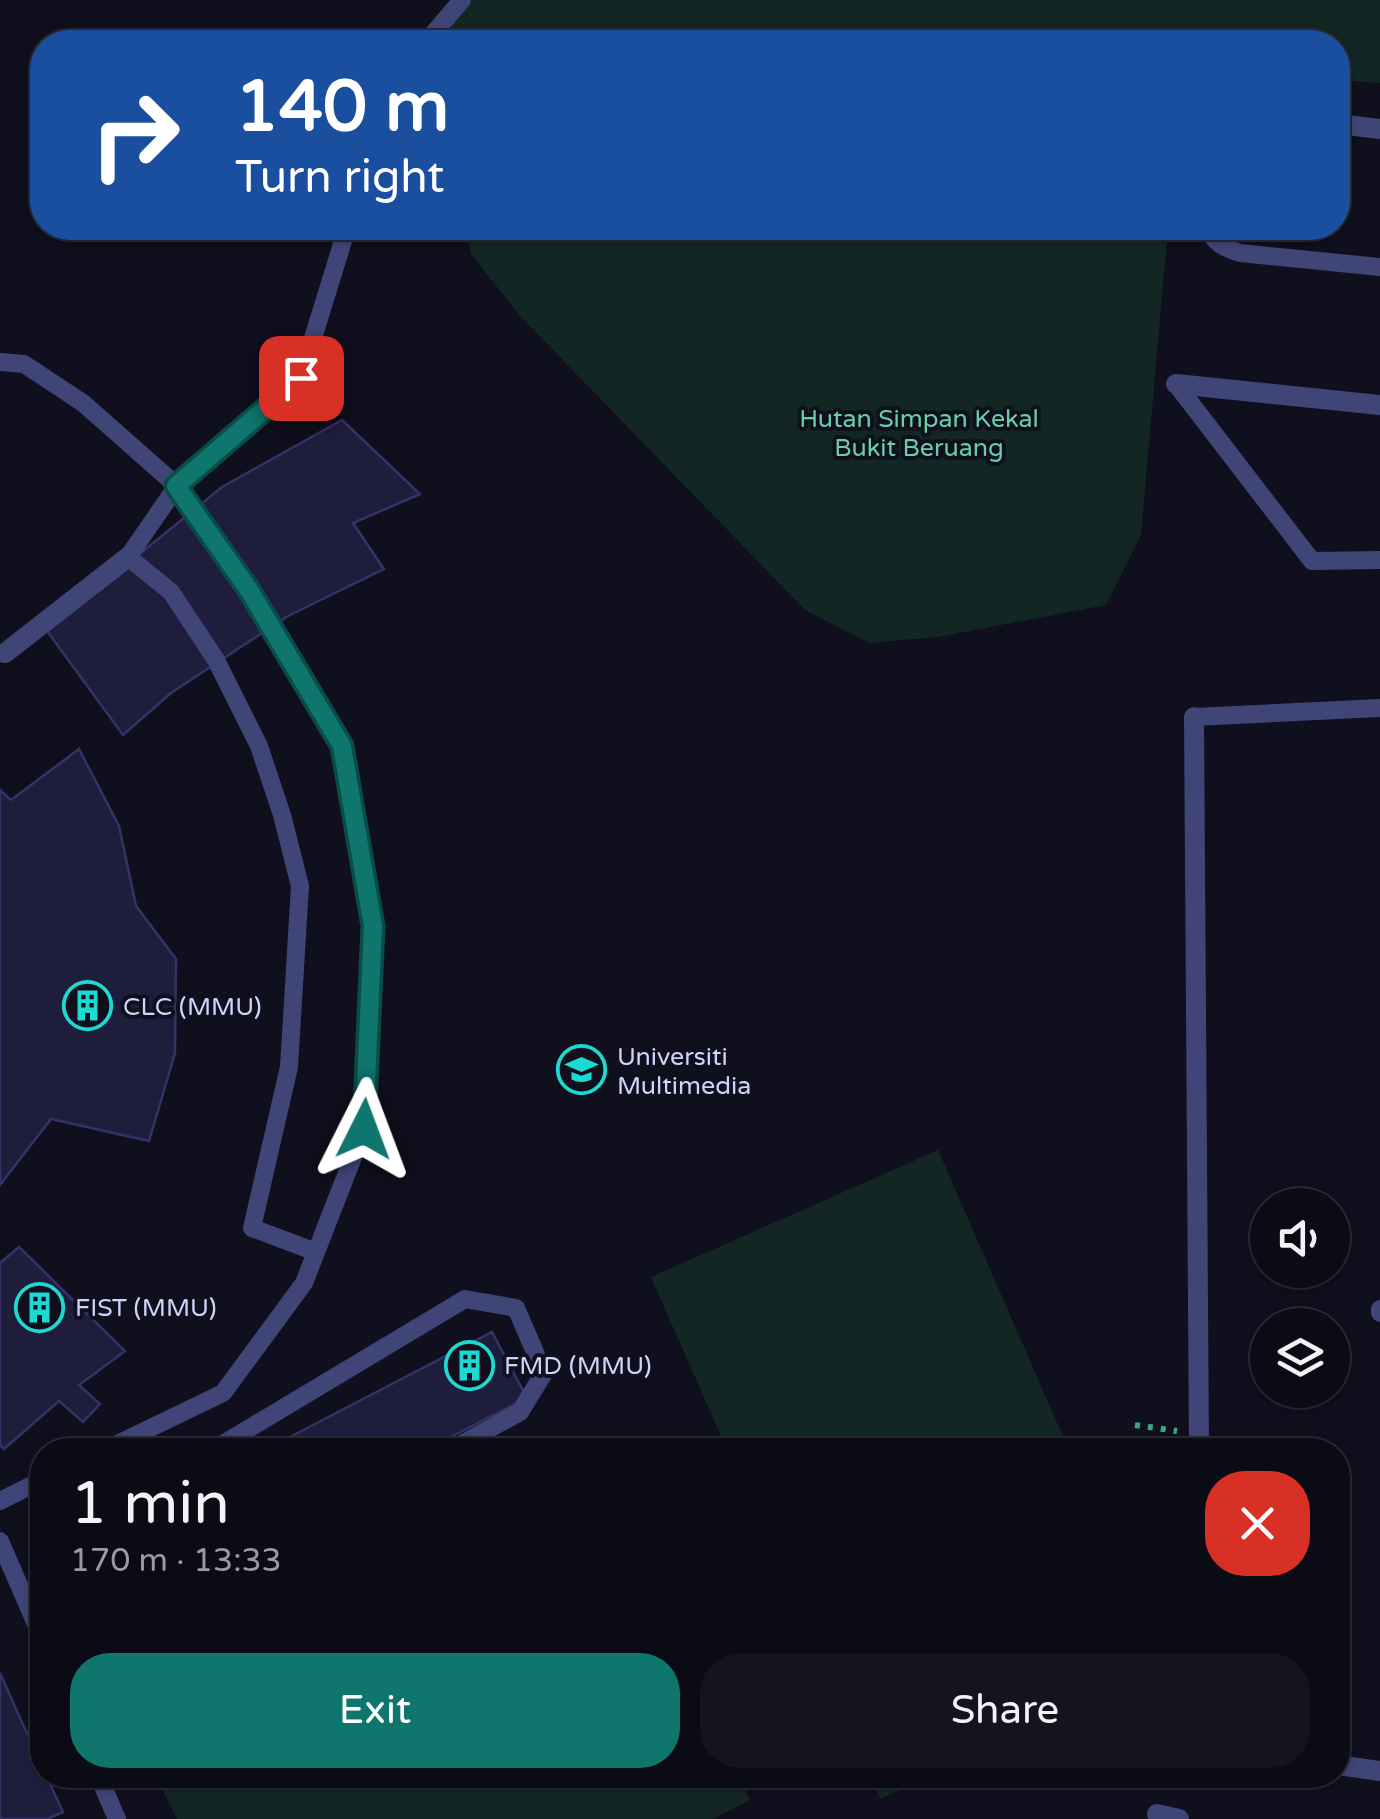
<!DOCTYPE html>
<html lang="en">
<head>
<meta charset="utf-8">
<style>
  :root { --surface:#0b0b16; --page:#14141f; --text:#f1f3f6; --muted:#9a9ba1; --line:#2b2b35; --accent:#0f766e }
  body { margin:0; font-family:"Varela Round",sans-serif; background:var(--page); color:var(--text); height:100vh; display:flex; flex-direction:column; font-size:38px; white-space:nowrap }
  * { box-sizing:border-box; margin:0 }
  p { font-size:32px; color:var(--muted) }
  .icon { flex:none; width:55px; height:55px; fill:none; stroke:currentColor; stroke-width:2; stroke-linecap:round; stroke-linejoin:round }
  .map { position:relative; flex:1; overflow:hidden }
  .sheet { position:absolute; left:30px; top:1438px; width:1320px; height:350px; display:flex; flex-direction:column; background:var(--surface); border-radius:40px; box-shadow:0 2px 8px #0004,0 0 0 2px var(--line) }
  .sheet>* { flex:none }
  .hud { position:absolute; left:30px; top:30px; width:1320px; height:210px; border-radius:40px; box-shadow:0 2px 8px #0004,0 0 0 2px var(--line); background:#1a4fa0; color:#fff; overflow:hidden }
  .controls { position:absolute; left:1250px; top:1188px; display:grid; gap:20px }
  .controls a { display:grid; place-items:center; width:100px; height:100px; border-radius:50%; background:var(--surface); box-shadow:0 2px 8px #0004,0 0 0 2px var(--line); font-size:50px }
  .pin { position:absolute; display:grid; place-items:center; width:85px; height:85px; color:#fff; margin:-42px; border-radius:20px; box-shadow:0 5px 15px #0006 }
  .me { position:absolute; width:110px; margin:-55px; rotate:3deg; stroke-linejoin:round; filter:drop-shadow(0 0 8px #0008) }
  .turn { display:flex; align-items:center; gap:35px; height:210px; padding:0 40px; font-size:45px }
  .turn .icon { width:130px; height:130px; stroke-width:2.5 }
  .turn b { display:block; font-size:70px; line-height:85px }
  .round { display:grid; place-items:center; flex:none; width:105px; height:105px; border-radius:40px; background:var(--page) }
  .overview { display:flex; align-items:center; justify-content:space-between; height:170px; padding:0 40px }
  h1 { font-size:60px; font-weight:600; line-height:75px }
  .primary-button { display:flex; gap:20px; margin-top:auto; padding:20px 40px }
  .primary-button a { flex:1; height:115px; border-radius:40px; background:var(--accent); color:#fff; font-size:40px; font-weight:600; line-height:115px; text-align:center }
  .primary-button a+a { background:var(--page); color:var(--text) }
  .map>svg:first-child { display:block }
  .green { fill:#122623 }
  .building { fill:#1f1d3c; stroke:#353265; stroke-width:2.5 }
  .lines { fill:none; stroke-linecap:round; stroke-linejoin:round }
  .path { stroke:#3ca28d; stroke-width:6; stroke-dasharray:5 8; stroke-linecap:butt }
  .lane { stroke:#3f4576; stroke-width:18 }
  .street { stroke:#3f4576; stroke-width:20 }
  .route-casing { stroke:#0a4d48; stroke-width:25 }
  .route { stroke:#0f766e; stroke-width:18 }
  .labels { text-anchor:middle; stroke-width:8; stroke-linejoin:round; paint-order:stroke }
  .park-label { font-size:25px; fill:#67cfa6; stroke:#0f0f1d }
  .poi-label { font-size:25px; fill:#d1d2f9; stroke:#0f0f1d; text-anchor:start }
</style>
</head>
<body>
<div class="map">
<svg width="1380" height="1819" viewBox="0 0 1380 1819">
  <rect width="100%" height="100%" fill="#0f0f1d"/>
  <path class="green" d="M452 0H1380V83L1338 80V42H452Z
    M467 228H1168L1141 535 1106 605 938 637 869 643 805 610 520 316 471 254Z
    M938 1150 1069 1450H727L651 1277Z
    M155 1775H738L750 1800 713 1819H177Z
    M870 1775H933L880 1799Z"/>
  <path class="building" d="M342 420 420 494 353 523 384 569 288 616 171 693 123 735 42 624 131 561 222 487Z
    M79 749 119 826 136 906 176 959 175 1053 149 1141 51 1119 0 1185V790L11 800Z
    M19 1247 125 1351 79 1385 100 1404 83 1422 59 1401 4 1449 0 1445V1263Z
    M492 1332 527 1398 425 1450H265Z
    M0 1673 42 1767V1775H46L63 1812 47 1819H0Z"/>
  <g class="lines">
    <path class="path" d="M1135 1425 1177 1431"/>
    <path class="lane" d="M426 42 462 0
      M1208 228C1213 243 1225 248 1240 253L1380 267
      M0 362 24 364 83 403 177 486 249 591 342 746 373 926 364 1129 304 1283 223 1393 105 1450
      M1176 384 1312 561 1380 560
      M1194 717 1380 708
      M316 1252 252 1228 289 1067 300 886 282 815 259 746 216 660 171 592 128 557 177 486 301 377 347 228
      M1380 1309V1313
      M213 1450 465 1299 516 1308 544 1373 520 1412 451 1450
      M0 1501 42 1480
      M0 1541 42 1638
      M98 1775 117 1819"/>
    <path class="street" d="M1338 124 1380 129
      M1176 384 1380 405
      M5 653 128 557
      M1194 717 1199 1450
      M1338 1765 1380 1771
      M1157 1814 1179 1819"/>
  </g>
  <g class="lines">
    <defs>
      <path id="route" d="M301 378 176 486 249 590 342 746 373 926 364 1129"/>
    </defs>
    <use href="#route" class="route-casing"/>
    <use href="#route" class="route"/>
  </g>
  <defs>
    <symbol id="building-ring" viewBox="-11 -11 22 22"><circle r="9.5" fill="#0f0f1d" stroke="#1cdad2" stroke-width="1.5"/><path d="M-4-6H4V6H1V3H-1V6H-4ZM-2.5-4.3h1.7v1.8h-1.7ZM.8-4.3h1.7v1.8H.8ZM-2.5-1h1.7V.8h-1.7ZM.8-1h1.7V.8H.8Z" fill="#1cdad2"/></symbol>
    <symbol id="university-ring" viewBox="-11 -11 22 22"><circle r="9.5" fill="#0f0f1d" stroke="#1cdad2" stroke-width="1.5"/><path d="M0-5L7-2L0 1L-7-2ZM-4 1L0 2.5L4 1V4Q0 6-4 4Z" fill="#1cdad2"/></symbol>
  </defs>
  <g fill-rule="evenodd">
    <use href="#building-ring" x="60" y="978" width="55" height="55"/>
    <use href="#university-ring" x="554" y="1042" width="55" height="55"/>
    <use href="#building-ring" x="12" y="1280" width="55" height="55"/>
    <use href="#building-ring" x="442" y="1338" width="55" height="55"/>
  </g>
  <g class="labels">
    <g class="park-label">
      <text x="919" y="427">Hutan Simpan Kekal<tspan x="919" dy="29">Bukit Beruang</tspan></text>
    </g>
    <g class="poi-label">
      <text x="123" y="1015">CLC (MMU)</text>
      <text x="617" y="1065">Universiti<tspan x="617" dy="29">Multimedia</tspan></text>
      <text x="75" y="1316">FIST (MMU)</text>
      <text x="504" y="1374">FMD (MMU)</text>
    </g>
  </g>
</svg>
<div class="controls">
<a><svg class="icon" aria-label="sound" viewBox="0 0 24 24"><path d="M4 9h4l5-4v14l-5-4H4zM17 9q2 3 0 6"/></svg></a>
<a><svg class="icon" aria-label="layers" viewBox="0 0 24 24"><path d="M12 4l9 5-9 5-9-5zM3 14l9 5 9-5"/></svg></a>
</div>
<div class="pin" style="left:301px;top:378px;background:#d93025"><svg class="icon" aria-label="arrive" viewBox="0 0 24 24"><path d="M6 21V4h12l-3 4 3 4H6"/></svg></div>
<svg class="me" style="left:364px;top:1129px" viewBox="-20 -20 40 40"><path d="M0-17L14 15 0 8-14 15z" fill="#0f766e" stroke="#fff" stroke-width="4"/></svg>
<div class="hud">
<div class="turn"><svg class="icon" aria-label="right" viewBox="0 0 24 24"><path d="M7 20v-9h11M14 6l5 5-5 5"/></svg><div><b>140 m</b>Turn right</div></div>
</div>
<section class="sheet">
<div class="overview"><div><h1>1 min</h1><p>170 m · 13:33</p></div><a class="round" style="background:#d93025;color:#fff"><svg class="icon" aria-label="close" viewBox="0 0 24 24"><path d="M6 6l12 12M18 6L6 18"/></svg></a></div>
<div class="primary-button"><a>Exit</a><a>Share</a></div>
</section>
</div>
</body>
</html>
